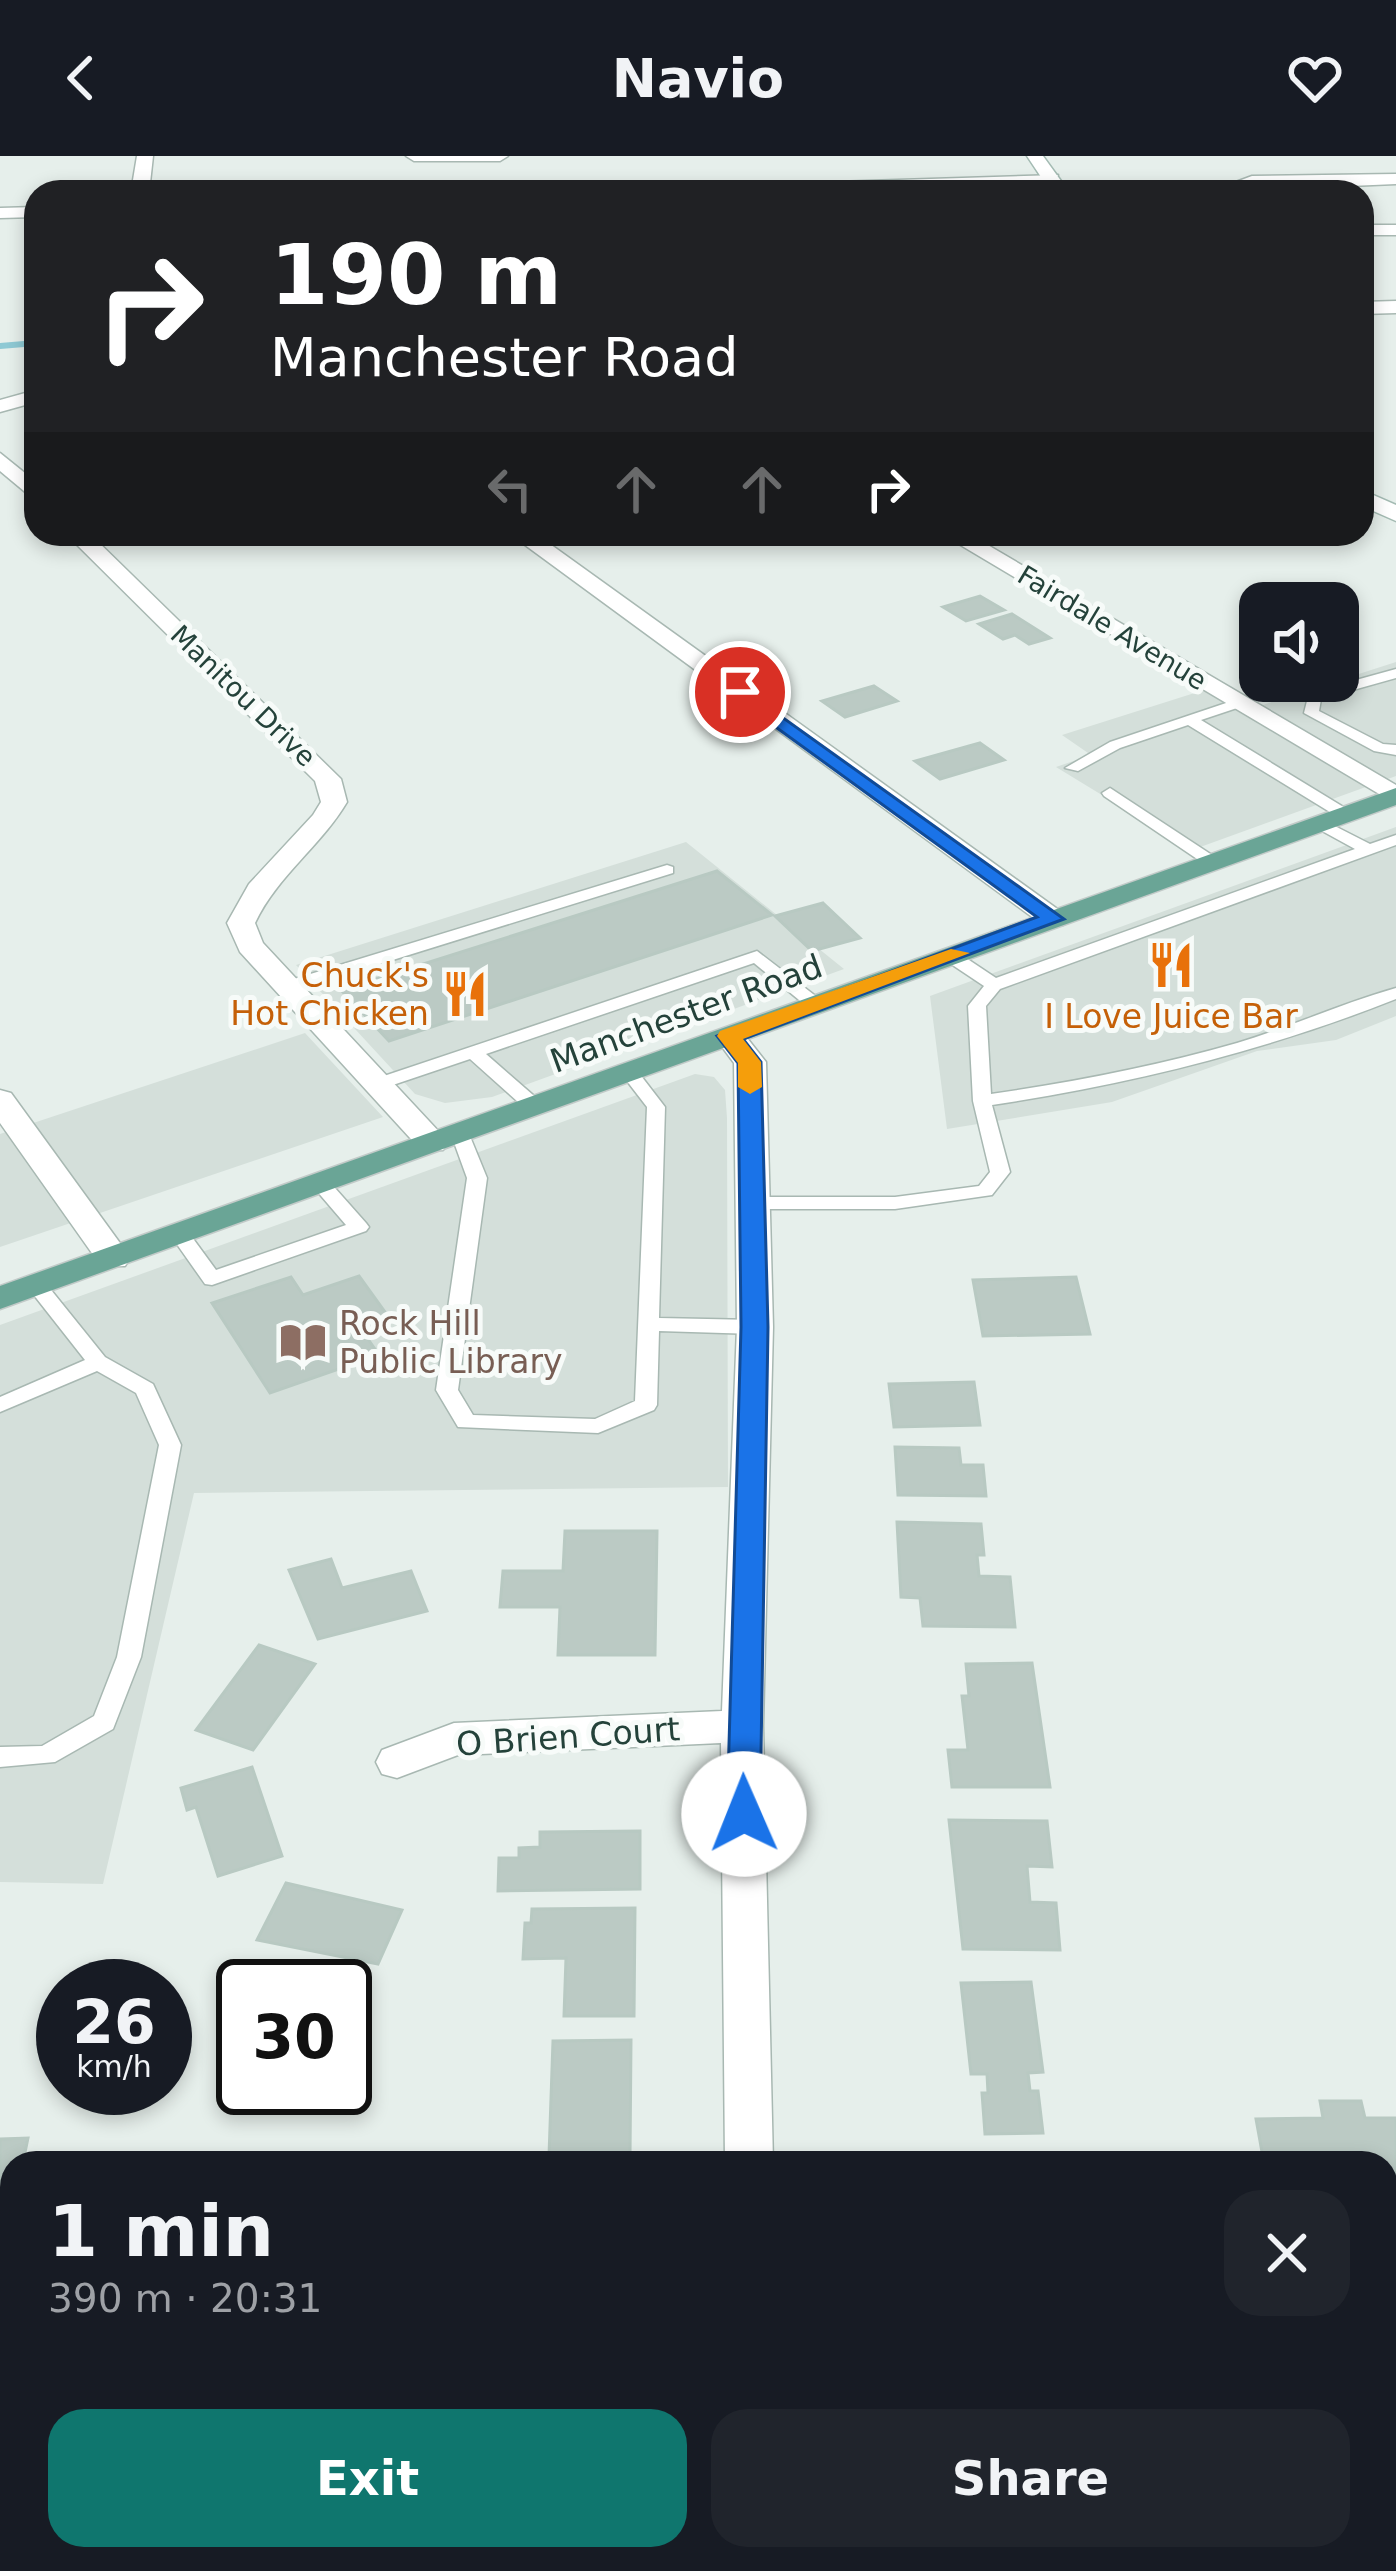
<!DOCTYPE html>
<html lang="en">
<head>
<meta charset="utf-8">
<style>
  :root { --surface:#171b24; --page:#20242c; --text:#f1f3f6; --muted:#9ea1a6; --accent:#0f766e }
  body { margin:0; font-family:"DejaVu Sans",sans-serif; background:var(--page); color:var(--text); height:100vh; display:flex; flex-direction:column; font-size:45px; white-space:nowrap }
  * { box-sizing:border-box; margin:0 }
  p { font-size:39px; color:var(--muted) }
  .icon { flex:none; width:66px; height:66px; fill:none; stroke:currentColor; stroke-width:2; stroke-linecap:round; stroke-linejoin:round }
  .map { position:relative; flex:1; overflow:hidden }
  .side { position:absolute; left:0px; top:1995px; width:1398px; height:420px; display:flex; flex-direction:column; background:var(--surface); border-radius:36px 36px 0 0; box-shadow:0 6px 18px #0003 }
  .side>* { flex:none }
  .top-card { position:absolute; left:24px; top:24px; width:1350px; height:366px; border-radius:36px; box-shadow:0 6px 18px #0003; background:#202124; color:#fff; overflow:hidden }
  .tools { position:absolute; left:1239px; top:426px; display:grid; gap:24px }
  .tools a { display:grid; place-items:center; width:120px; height:120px; border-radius:24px; background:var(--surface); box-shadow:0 6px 18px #0003; font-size:60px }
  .speed { position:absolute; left:36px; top:1803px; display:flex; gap:24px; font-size:60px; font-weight:700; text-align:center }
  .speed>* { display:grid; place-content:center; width:156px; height:156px; border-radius:50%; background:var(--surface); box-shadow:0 6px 18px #0003; line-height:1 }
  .speed small { font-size:30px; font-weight:400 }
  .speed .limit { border:6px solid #111; border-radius:18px; background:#fff; color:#111 }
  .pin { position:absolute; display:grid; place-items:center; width:102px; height:102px; color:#fff; margin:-51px; border:6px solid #fff; border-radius:50%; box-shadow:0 3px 12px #0007 }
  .me { position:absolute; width:132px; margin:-66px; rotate:359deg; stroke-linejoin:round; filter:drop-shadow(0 0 9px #0008) }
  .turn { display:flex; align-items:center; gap:42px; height:252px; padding:0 48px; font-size:54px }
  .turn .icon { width:156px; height:156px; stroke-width:2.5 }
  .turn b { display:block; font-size:84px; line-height:102px }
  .lanes { display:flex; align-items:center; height:114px; padding:0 48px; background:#0003; justify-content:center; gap:60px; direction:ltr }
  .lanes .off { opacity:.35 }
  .round { display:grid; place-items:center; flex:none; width:126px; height:126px; border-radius:36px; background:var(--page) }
  .summary { display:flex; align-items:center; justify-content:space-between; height:204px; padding:0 48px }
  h1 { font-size:72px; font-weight:700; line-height:90px }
  .button { display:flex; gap:24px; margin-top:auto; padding:24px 48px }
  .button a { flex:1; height:138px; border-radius:36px; background:var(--accent); color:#fff; font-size:48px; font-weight:700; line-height:138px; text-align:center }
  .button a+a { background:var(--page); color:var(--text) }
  header { display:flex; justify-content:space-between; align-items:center; height:156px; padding:0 48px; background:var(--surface); font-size:54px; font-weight:700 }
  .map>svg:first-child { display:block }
  .built { fill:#d4dfda }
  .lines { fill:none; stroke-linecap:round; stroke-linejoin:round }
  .stream { stroke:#8ec9d4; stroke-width:6 }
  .building { fill:#bbcac4; stroke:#b8c9c2; stroke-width:3 }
  .lane-casing { stroke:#a8b8b2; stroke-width:3 }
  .street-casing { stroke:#a8b8b2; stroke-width:3 }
  .secondary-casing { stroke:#a4bbb3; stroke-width:3 }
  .primary-casing { stroke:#c2cac8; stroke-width:3 }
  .lane { fill:#fff; fill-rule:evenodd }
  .street { fill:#fff; fill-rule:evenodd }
  .secondary { fill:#fff; fill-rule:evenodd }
  .primary { fill:#6aa596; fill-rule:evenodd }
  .route { fill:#1a73e8; stroke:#114b97; stroke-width:3 }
  .slow { fill:#f59e0b }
  .labels { text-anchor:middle; stroke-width:10; stroke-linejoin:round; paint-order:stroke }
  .far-street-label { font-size:27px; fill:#24423a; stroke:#f7fbf9 }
  .food-label { font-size:33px; fill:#c56008; stroke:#f7fbf9; text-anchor:end }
  .street-label { font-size:33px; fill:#24423a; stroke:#f7fbf9 }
  .education-label { font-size:33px; fill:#785e54; stroke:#f7fbf9; text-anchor:start }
</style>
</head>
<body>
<header><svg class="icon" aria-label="back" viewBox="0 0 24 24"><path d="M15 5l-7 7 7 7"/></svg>Navio<svg class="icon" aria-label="heart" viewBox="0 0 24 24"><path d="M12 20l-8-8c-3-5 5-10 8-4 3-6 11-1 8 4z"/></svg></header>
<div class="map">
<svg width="1396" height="2415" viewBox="0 0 1396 2415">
  <rect width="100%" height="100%" fill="#e6efeb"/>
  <path class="built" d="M1396 506V620L1192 694 1056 611 1091 599 1062 579 1204 534 1244 555Z
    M1396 671V860L1336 884 1257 895 1112 946 947 973 930 840Z
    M686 686 844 813 492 941 445 947 415 938 296 809Z
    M305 877 383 961 0 1091V978Z
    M695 918 714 921 725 934 727 962 728 1331 194 1337 103 1728 0 1726V1169Z
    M0 2266H12V2403H716V2415H0Z"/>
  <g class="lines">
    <path class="stream" d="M0 190 36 187"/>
  </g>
  <path class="building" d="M980 440 1004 454 966 465 943 451Z
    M1012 458 1050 482 1029 488 1015 479 1003 483 979 468Z
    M874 530 897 545 845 561 822 545Z
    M980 587 1004 604 940 623 915 605Z
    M717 715 772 759 389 885 341 834Z
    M823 747 860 782 812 795 775 760Z
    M359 1120 390 1163 361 1173 379 1199 270 1237 212 1147 291 1121 303 1139Z
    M1076 1121 1090 1178 983 1180 973 1124Z
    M974 1226 980 1269 894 1271 889 1228Z
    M895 1291 959 1292 961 1309H983L986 1340 898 1339Z
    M897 1366 981 1368 984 1399H977L979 1420 1010 1421 1015 1471 923 1470 920 1442 901 1441Z
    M565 1375H657L655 1499H558L560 1451H500L503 1415H563Z
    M331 1403 342 1432 411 1415 427 1455 318 1483 289 1414Z
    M259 1489 315 1508 253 1594 196 1574Z
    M1032 1507 1050 1631H952L948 1594H968L962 1540H969L966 1508Z
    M252 1611 282 1700 218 1720 196 1651 187 1654 181 1632Z
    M949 1664 1047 1665 1052 1711 1027 1710 1030 1746 1056 1747 1060 1794 963 1793Z
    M640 1675V1733L498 1735 499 1702H519V1692L540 1691V1676Z
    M286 1727 402 1754 378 1808 257 1784Z
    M635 1752 634 1860H564L566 1802 523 1803 525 1767H531L532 1753Z
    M1031 1826 1043 1916 1028 1917 1030 1935H1038L1043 1977 985 1978 982 1937H988L987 1918H971L961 1827Z
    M631 1884 630 1999 549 2000 553 1885Z
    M1320 1945H1361L1365 1962H1396V2020H1386V2007H1264L1256 1963 1323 1962Z
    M28 1982 23 2006 31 2007H12L11 2101H0V1983Z
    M913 2403H984L985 2415H914Z
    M1227 2403H1383L1385 2415H1228Z"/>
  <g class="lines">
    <defs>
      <path id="lane" d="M1396 513V522L1321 543 1319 555 1383 588 1396 589V599L1374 595 1304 557 1309 537Z
        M1238 543 1245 547 1243 550 1201 564 1350 655V661H1338L1188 569 1120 592 1078 615 1065 612 1110 586Z
        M1110 632 1218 703V709H1206L1104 640 1102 637Z
        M1319 662 1370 688 1396 679V689L1000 833 986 850 991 938C1074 926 1157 910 1237 887 1291 871 1342 847 1396 832V843C1265 895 1131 928 992 949L1010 1016 992 1039 895 1053H751L741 1047 751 1041H895L979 1030 990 1016 973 945 968 850 984 830 945 804V796H957L996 822 1355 693 1313 670V664Z
        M667 709 673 711V717L293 835H281L278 831 281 827Z
        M757 795 822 845V853H810L754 807 486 898 541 946 543 950 541 954H527L470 903 381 933 375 935 366 929 369 925Z
        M629 911 635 912 665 951 659 1162 755 1164 765 1171 755 1178 659 1175 657 1249 654 1254 598 1277 458 1271 436 1234 467 1022 451 978 460 972 469 978 487 1022 458 1234 473 1259 595 1263 635 1245 647 951 620 916Z
        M320 1021 327 1023 366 1067 369 1071 366 1075 212 1129 205 1128 169 1077 179 1071 186 1073 216 1114 346 1069 310 1027Z
        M36 1123 43 1124 105 1201 153 1228 181 1289 141 1501 113 1573 55 1606 0 1611V1591L42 1590 94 1560 117 1501 159 1289 136 1237 97 1215 0 1256V1241L85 1204 26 1129Z"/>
      <path id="street" d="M137 0H153L149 36H131Z
        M406 0H508L500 5H414Z
        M1396 18V28L1209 36 1252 20Z
        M1058 19 1052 28 664 36 673 31Z
        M36 51V61L0 62V52Z
        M1362 69H1396V79H1362Z
        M1396 145V157L1362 158V146Z
        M36 234V246L0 256V244Z
        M0 297 36 326V345L0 315Z
        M66 378H90L341 623 347 646C321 690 277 720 255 767L263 787 443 980 448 987 443 994H421L240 796 227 767 249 728 313 659 321 646 315 625Z
        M510 378H536L1063 757 1067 763 1063 769H1043Z
        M942 378H969L1396 629V648Z
        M729 871 740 873 766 906 773 1171 763 1570 773 2007H725L721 1587 458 1599 397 1622 382 1618 376 1606 382 1594 454 1567 722 1555 737 1171 734 907 714 880Z
        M0 934 11 937 125 1094 130 1102 125 1110H101L0 967Z
        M0 2214H12V2264H0Z
        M1386 2215H1396V2265H1386Z
        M725 2403H781V2415H725Z"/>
      <path id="secondary" d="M1027 0H1043L1069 36H1051Z
        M1362 334 1396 349V365L1362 350Z"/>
      <path id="primary" d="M1396 632V649L0 1153V1130Z"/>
    </defs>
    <use href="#lane" class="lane-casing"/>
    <use href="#street" class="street-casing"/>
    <use href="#secondary" class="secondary-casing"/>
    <use href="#primary" class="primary-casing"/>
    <use href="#lane" class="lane"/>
    <use href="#street" class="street"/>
    <use href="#secondary" class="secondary"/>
    <use href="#primary" class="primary"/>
  </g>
  <path class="route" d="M740 531 1064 763 743 883 761 906 768 1171 760 1658 755 1667H732L727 1658 741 1171 738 907 717 880 1037 761 733 540 730 536Z"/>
  <path class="slow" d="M951 793 970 797 743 883 761 906 762 931 750 938 738 931V907L717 880 720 875Z"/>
  <defs>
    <symbol id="restaurant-bare" viewBox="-9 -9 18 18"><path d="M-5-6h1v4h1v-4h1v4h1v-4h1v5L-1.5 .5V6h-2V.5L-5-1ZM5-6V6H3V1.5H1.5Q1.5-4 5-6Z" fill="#e8710a" stroke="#f7fbf9" stroke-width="2.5" paint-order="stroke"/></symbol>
    <symbol id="library-bare" viewBox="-9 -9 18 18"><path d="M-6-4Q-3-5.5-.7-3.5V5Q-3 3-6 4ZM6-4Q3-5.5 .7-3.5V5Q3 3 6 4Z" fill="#8d6e63" stroke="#f7fbf9" stroke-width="2.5" paint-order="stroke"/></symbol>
  </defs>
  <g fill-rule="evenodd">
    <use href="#restaurant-bare" x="1138" y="776" width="66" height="66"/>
    <use href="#restaurant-bare" x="432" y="805" width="66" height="66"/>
    <use href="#library-bare" x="270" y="1153" width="66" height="66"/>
  </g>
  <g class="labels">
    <g class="far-street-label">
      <text transform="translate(1112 472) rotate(31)" y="9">Fairdale Avenue</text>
      <text transform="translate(243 540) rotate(44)" y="9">Manitou Drive</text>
    </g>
    <g class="food-label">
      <text x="429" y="831">Chuck's<tspan x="429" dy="38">Hot Chicken</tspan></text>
      <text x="1171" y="872" text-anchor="middle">I Love Juice Bar</text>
    </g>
    <g class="street-label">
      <text transform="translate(686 857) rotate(-20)" y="12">Manchester Road</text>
      <text transform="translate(568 1580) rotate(-4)" y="12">O Brien Court</text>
    </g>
    <g class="education-label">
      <text x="339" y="1179">Rock Hill<tspan x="339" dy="38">Public Library</tspan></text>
    </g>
  </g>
</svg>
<div class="tools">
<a><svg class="icon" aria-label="sound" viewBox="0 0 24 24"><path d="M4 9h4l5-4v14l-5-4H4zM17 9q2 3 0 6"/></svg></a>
</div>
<div class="speed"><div>26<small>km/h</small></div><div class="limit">30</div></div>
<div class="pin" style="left:740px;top:536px;background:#d93025"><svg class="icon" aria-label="arrive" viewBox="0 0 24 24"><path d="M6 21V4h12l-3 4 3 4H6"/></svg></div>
<svg class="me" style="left:744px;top:1658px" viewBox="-20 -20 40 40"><circle r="19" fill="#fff"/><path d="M0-13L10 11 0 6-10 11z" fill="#1a73e8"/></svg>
<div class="top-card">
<div class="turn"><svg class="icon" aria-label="right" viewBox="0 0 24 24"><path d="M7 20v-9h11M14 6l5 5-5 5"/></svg><div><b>190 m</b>Manchester Road</div></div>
<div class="lanes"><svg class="icon off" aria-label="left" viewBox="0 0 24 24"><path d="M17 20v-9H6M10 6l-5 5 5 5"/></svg><svg class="icon off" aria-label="ahead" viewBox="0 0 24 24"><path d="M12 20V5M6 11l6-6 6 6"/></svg><svg class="icon off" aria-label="ahead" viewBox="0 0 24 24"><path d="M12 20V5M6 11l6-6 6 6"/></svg><svg class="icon" aria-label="right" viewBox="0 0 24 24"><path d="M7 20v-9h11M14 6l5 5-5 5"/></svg></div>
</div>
<section class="side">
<div class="summary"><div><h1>1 min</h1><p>390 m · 20:31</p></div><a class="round"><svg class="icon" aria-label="close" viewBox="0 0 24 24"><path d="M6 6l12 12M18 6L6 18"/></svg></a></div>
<div class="button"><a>Exit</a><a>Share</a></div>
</section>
</div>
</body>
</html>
